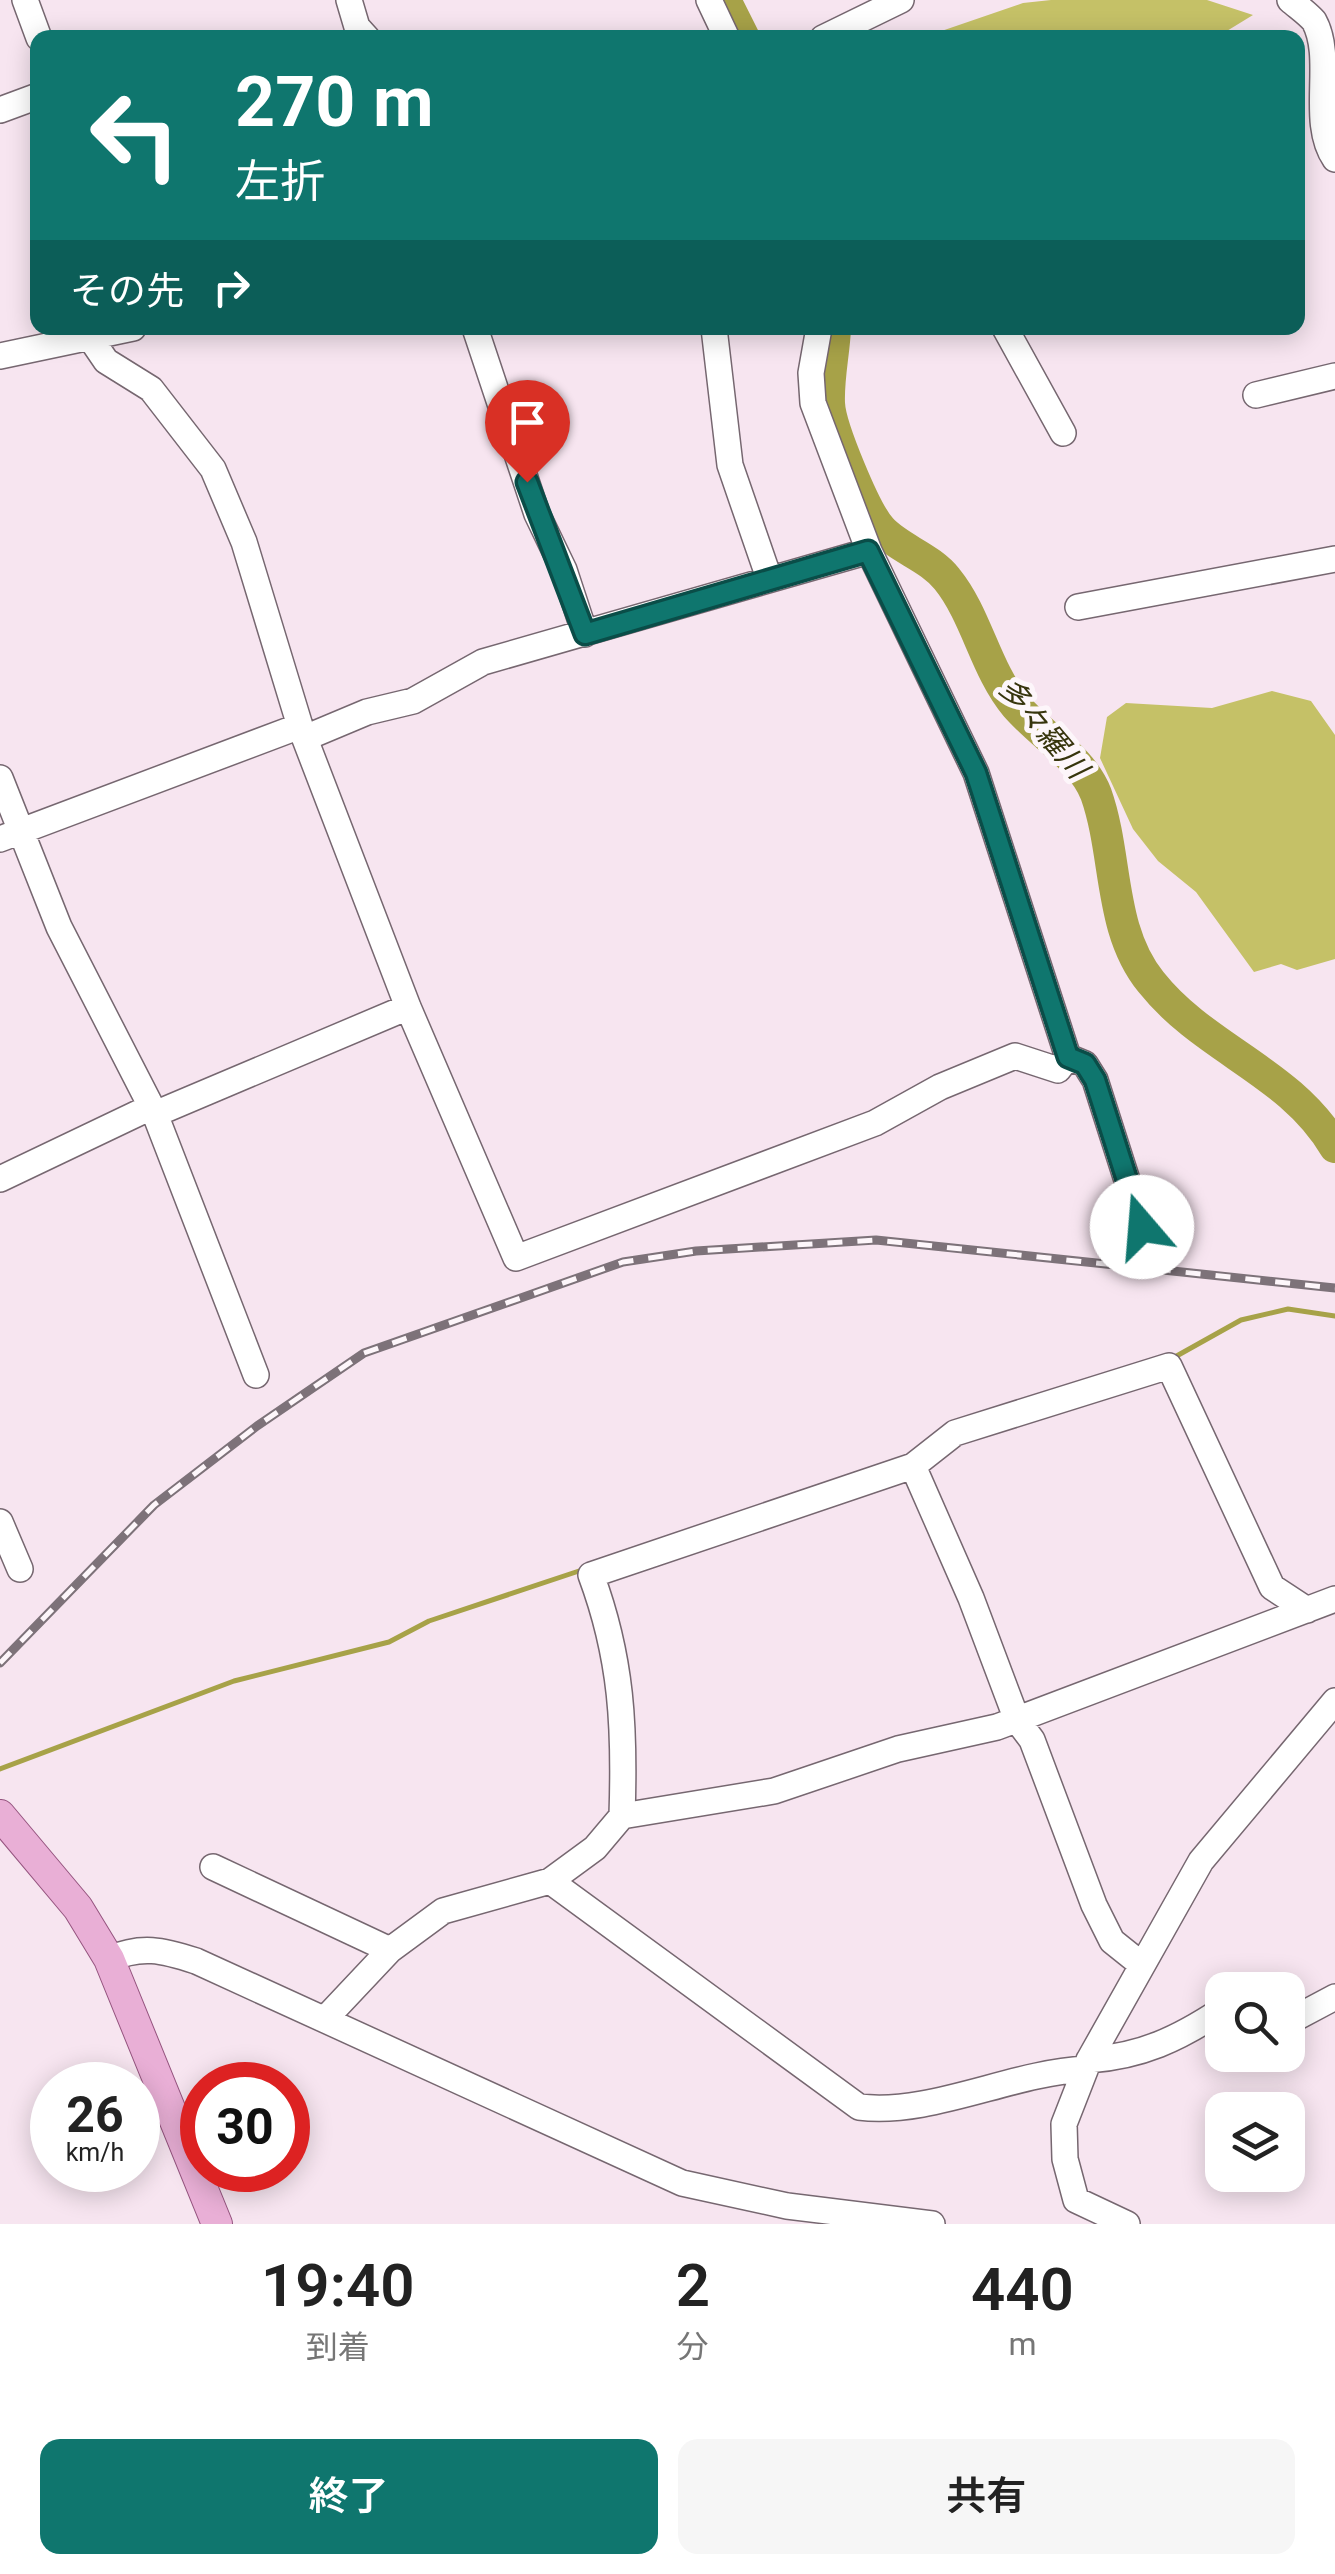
<!DOCTYPE html>
<html lang="ja">
<head>
<meta charset="utf-8">
<style>
  :root { --surface:#fff; --page:#f6f6f6; --text:#222; --muted:#767676; --accent:#0f766e }
  body { margin:0; font-family:Roboto,"Noto Sans JP",sans-serif; background:var(--page); color:var(--text); height:100vh; display:flex; flex-direction:column; font-size:38px; white-space:nowrap }
  * { box-sizing:border-box; margin:0 }
  p { font-size:32px; color:var(--muted) }
  .icon { flex:none; width:55px; height:55px; fill:none; stroke:currentColor; stroke-width:2; stroke-linecap:round; stroke-linejoin:round }
  .map { position:relative; height:2224px; overflow:hidden }
  .panel { display:flex; flex-direction:column; background:var(--surface); flex:1 }
  .panel>* { flex:none }
  .hud { position:absolute; left:30px; top:30px; width:1275px; height:305px; border-radius:20px; box-shadow:0 5px 25px #0003; background:#0f766e; color:#fff; overflow:hidden }
  .tools { position:absolute; left:1205px; top:1972px; display:grid; gap:20px }
  .tools a { display:grid; place-items:center; width:100px; height:100px; border-radius:20px; background:var(--surface); box-shadow:0 5px 25px #0003; font-size:50px }
  .speed { position:absolute; left:30px; top:2062px; display:flex; gap:20px; font-size:50px; font-weight:700; text-align:center }
  .speed>* { display:grid; place-content:center; width:130px; height:130px; border-radius:50%; background:var(--surface); box-shadow:0 5px 25px #0003; line-height:1 }
  .speed small { font-size:25px; font-weight:400 }
  .speed .limit { border:15px solid #d22; background:#fff; color:#111 }
  .pin { position:absolute; display:grid; place-items:center; width:85px; height:85px; color:#fff; margin:-102px -42px; border-radius:50% 50% 50% 0; rotate:-45deg; box-shadow:0 0 10px #0007 }
  .pin .icon { rotate:45deg }
  .me { position:absolute; width:110px; margin:-55px; rotate:342deg; stroke-linejoin:round; filter:drop-shadow(0 0 8px #0008) }
  .turn { display:flex; align-items:center; gap:35px; height:210px; padding:0 40px; font-size:45px }
  .turn .icon { width:130px; height:130px; stroke-width:2.5 }
  .turn b { display:block; font-size:70px; line-height:85px }
  .then { display:flex; align-items:center; height:95px; padding:0 40px; background:#0003; gap:20px; font-size:38px }
  .eta { display:flex; justify-content:space-evenly; align-items:center; height:170px; text-align:center }
  .eta b { font-size:60px; font-weight:600; line-height:70px }
  .primary-button { display:flex; gap:20px; margin-top:auto; padding:20px 40px }
  .primary-button a { flex:1; height:115px; border-radius:20px; background:var(--accent); color:#fff; font-size:40px; font-weight:600; line-height:115px; text-align:center }
  .primary-button a+a { background:var(--page); color:var(--text) }
  .map>svg:first-child { display:block }
  .forest { fill:#c5c167 }
  .lines { fill:none; stroke-linecap:round; stroke-linejoin:round }
  .stream { stroke:#a7a248; stroke-width:5 }
  .river { stroke:#a7a248; stroke-width:32 }
  .minor-casing { stroke:#766770; stroke-width:28 }
  .major-casing { stroke:#95547f; stroke-width:32 }
  .minor { stroke:#fff; stroke-width:25 }
  .major { stroke:#e9afd6; stroke-width:30 }
  .rail-casing { stroke:#7d7279; stroke-width:9 }
  .rail { stroke:#fdf6fa; stroke-width:5; stroke-dasharray:15; stroke-linecap:butt }
  .route-casing { stroke:#0a4d48; stroke-width:25 }
  .route { stroke:#0f766e; stroke-width:18 }
  .labels { text-anchor:middle; stroke-width:10; stroke-linejoin:round; paint-order:stroke }
  .water-label { font-size:30px; font-style:italic; fill:#37350d; stroke:#fdf6fa }
</style>
</head>
<body>
<div class="map">
<svg width="1335" height="2224" viewBox="0 0 1335 2224">
  <rect width="100%" height="100%" fill="#f7e5f0"/>
  <path class="forest" d="M1051 0H1207L1253 15 1217 37H924L1023 3Z
    M1272 691 1311 701 1335 735V959L1297 970 1281 964 1254 972 1196 892 1158 861 1133 829 1100 758 1107 717 1126 703 1212 708Z"/>
  <g class="lines">
    <path class="stream" d="M1173 1358 1241 1320 1288 1309 1335 1316
      M0 1769 234 1681 389 1642 429 1621 582 1570"/>
    <path class="river" d="M725 0 744 38
      M835 328C834 353 828 377 829 403 830 427 865 511 881 529 899 549 930 557 947 579 977 616 985 669 1016 706 1042 736 1082 758 1096 794 1118 856 1108 929 1151 982 1205 1050 1290 1071 1335 1147"/>
    <defs>
      <path id="minor" d="M25 0 39 38
        M349 0 357 27 367 38
        M709 0 727 38
        M1290 0C1298 7 1307 13 1314 21 1335 59 1309 121 1335 159
        M823 38 901 0
        M0 110 38 96
        M475 328 537 514 564 570 585 634
        M714 328 730 465 769 578
        M819 328 811 373 813 403 869 551 976 773 1068 1057 1085 1064 1095 1080 1142 1227
        M1005 328 1063 433
        M91 339 106 361 151 389 213 469 244 542 300 726 408 1007 516 1258 875 1123 940 1087 1015 1056 1058 1070 1068 1057
        M0 356 133 328
        M1256 395 1335 376
        M1078 607 1335 559
        M305 738 367 712 413 701 483 662 869 551
        M0 778 59 927 155 1114 256 1375
        M0 839 300 726
        M155 1114 408 1007
        M0 1179 151 1107
        M913 1466 971 1598 1017 1720 1032 1740 1094 1905 1112 1941 1142 1965
        M0 1522 20 1569
        M622 1816C625 1728 622 1658 591 1575L913 1466 955 1433 1169 1366 1272 1587 1307 1610
        M213 1867 390 1950
        M550 1881 859 2107C930 2116 1011 2073 1085 2069
        M109 1959C142 1945 162 1950 196 1961L682 2183 787 2206 932 2224
        M325 2019 390 1950 443 1911 550 1881 595 1848 622 1816 774 1791 898 1749 997 1727 1335 1599
        M1288 2022 1335 1997
        M1089 2060C1142 2056 1178 2039 1222 2010
        M1127 2224 1076 2200 1065 2159 1064 2124 1089 2060 1201 1861 1335 1701"/>
      <path id="major" d="M0 1815 78 1908 109 1959 217 2224"/>
    </defs>
    <use href="#minor" class="minor-casing"/>
    <use href="#major" class="major-casing"/>
    <use href="#minor" class="minor"/>
    <use href="#major" class="major"/>
    <defs>
      <path id="rail" d="M0 1663 154 1505 257 1426 364 1353 623 1262 696 1251 876 1240 1335 1288"/>
    </defs>
    <use href="#rail" class="rail-casing"/>
    <use href="#rail" class="rail"/>
  </g>
  <g class="lines">
    <defs>
      <path id="route" d="M527 482 585 634 868 551 976 773 1068 1057 1085 1064 1095 1080 1142 1227"/>
    </defs>
    <use href="#route" class="route-casing"/>
    <use href="#route" class="route"/>
  </g>
  <g class="labels">
    <g class="water-label">
      <text transform="translate(1043 728) rotate(50)" y="10">多々羅川</text>
    </g>
  </g>
</svg>
<div class="tools">
<a><svg class="icon" aria-label="search" viewBox="0 0 24 24"><circle cx="10" cy="10" r="6"/><path d="M15 15l6 6"/></svg></a>
<a><svg class="icon" aria-label="layers" viewBox="0 0 24 24"><path d="M12 4l9 5-9 5-9-5zM3 14l9 5 9-5"/></svg></a>
</div>
<div class="speed"><div>26<small>km/h</small></div><div class="limit">30</div></div>
<div class="pin" style="left:527px;top:482px;background:#d93025"><svg class="icon" aria-label="arrive" viewBox="0 0 24 24"><path d="M6 21V4h12l-3 4 3 4H6"/></svg></div>
<svg class="me" style="left:1142px;top:1227px" viewBox="-20 -20 40 40"><circle r="19" fill="#fff"/><path d="M0-13L10 11 0 6-10 11z" fill="#0f766e"/></svg>
<div class="hud">
<div class="turn"><svg class="icon" aria-label="left" viewBox="0 0 24 24"><path d="M17 20v-9H6M10 6l-5 5 5 5"/></svg><div><b>270 m</b>左折</div></div>
<div class="then">その先<svg class="icon" aria-label="right" viewBox="0 0 24 24"><path d="M7 20v-9h11M14 6l5 5-5 5"/></svg></div>
</div>
</div>
<section class="panel">
<div class="eta">
<div><b>19:40</b><p>到着</p></div>
<div><b>2</b><p>分</p></div>
<div><b>440</b><p>m</p></div>
</div>
<div class="primary-button"><a>終了</a><a>共有</a></div>
</section>
</body>
</html>
